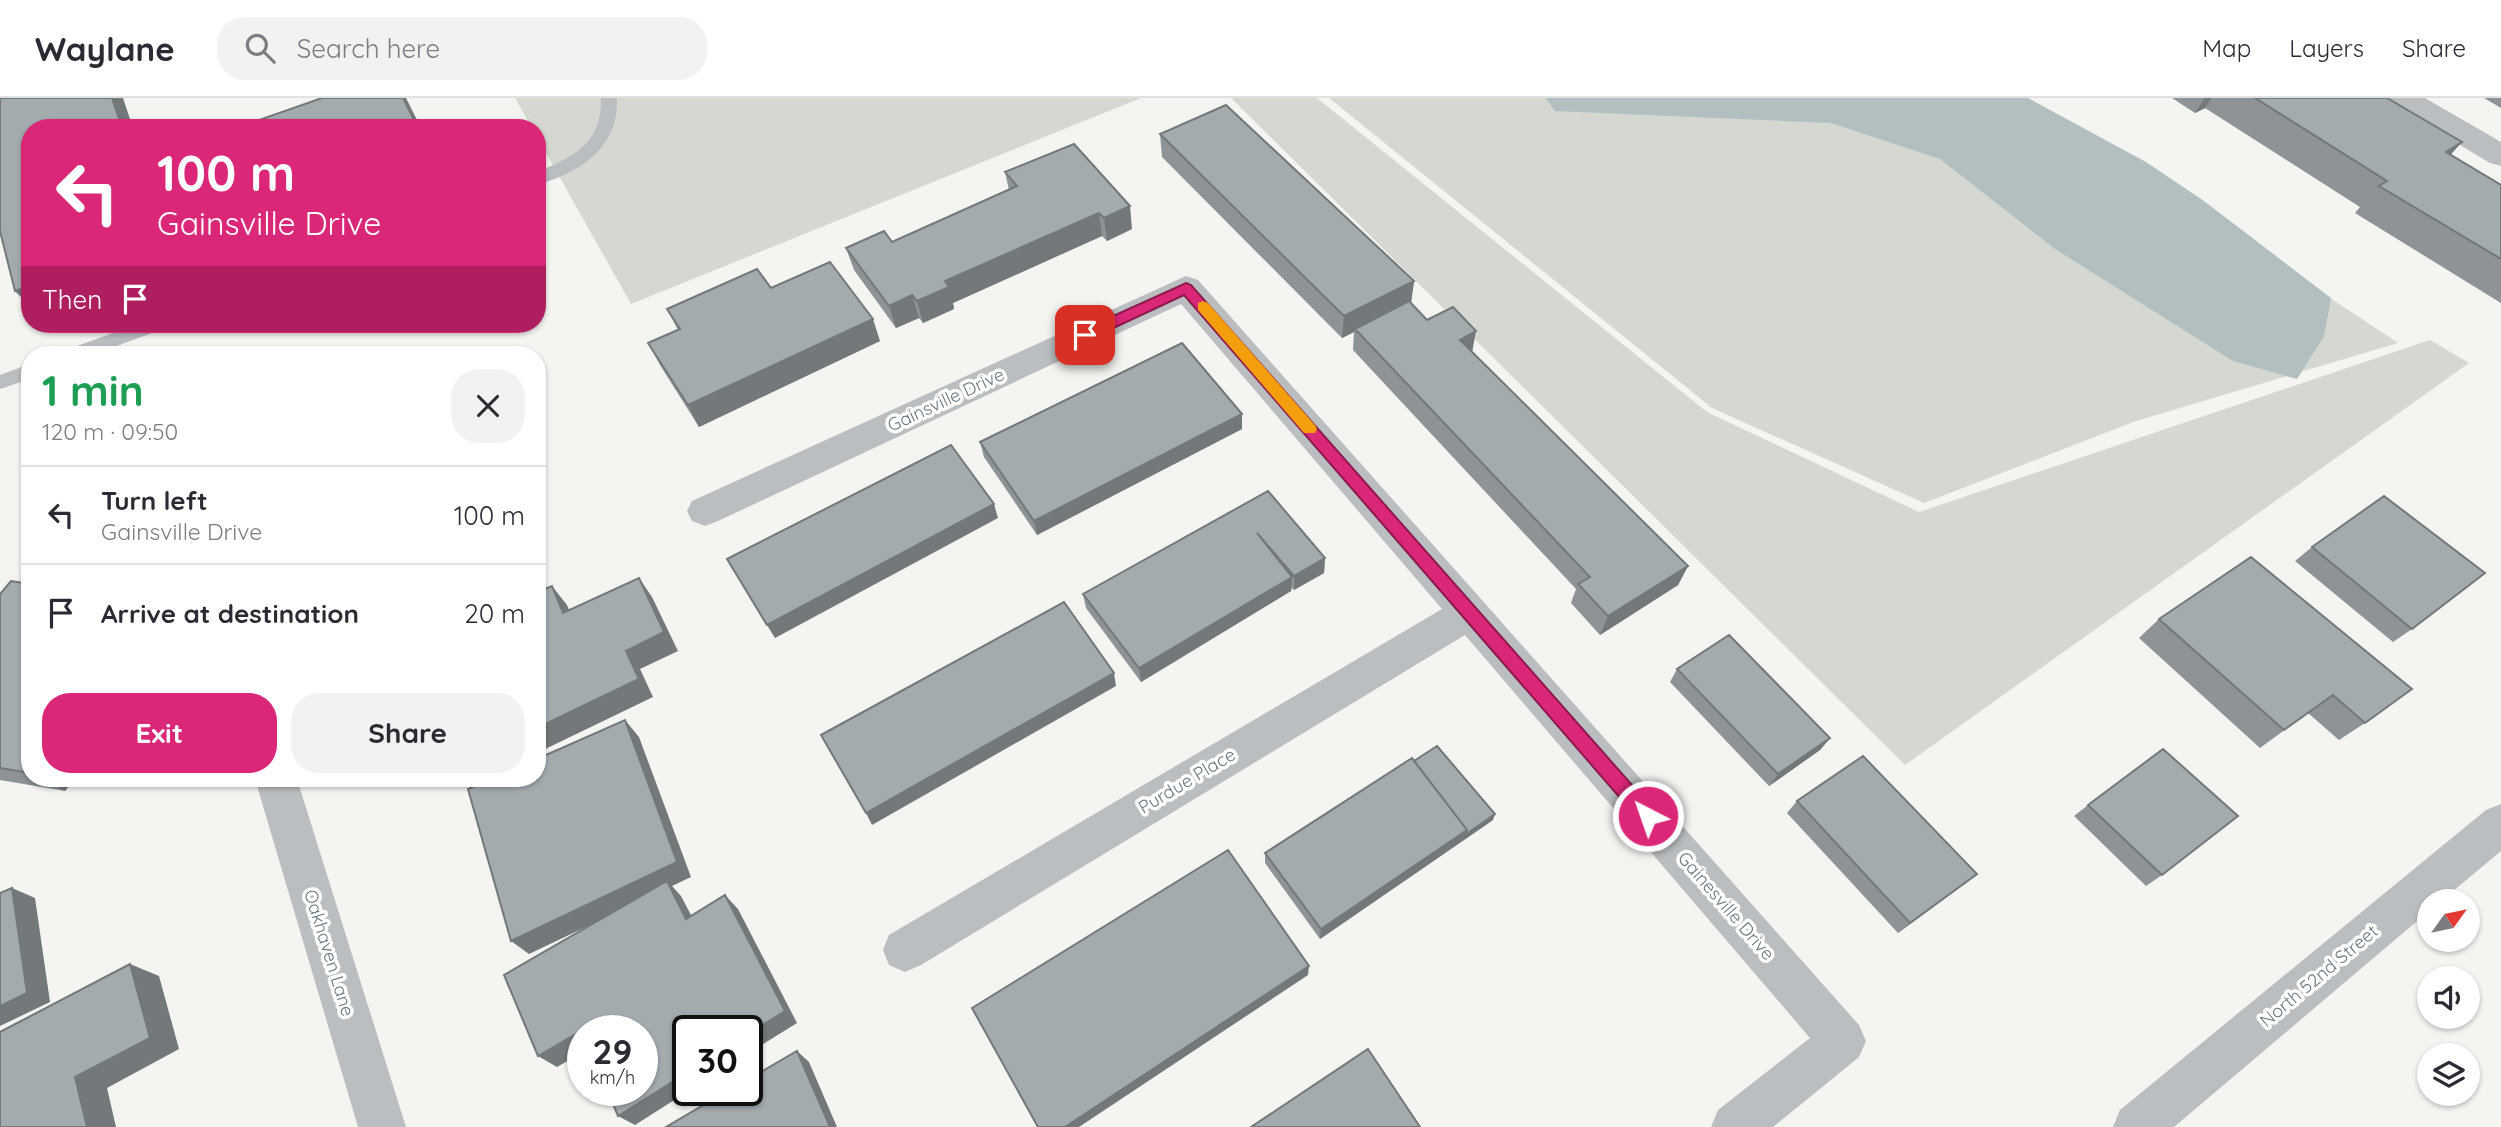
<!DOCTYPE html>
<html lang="en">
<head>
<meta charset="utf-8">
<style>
  :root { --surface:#fff; --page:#f2f2f3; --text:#2b2b33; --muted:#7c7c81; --line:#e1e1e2; --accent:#db2777 }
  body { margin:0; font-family:Quicksand,sans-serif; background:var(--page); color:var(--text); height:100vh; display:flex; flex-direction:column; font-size:26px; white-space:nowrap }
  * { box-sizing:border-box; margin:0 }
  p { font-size:23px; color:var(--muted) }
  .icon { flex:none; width:38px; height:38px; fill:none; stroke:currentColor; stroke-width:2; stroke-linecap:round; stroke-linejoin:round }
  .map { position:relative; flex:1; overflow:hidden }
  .drawer { position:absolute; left:21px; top:248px; width:525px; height:441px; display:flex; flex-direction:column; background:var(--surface); border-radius:28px; box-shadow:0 2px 5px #0004 }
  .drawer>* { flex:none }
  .banner { position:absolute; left:21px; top:21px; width:525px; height:214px; border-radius:28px; box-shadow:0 2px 5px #0004; background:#db2777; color:#fff; overflow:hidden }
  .needle { width:46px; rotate:57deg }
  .fabs { position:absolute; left:2417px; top:791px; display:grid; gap:14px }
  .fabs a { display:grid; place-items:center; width:63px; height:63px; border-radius:50%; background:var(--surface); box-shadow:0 2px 5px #0004; font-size:35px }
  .speed { position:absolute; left:567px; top:917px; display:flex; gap:14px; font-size:35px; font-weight:700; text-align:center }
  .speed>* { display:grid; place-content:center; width:91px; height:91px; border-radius:50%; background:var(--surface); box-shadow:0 2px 5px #0004; line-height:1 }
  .speed small { font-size:18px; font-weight:400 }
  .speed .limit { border:4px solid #111; border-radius:10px; background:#fff; color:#111 }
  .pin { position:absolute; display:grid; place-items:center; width:60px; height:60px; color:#fff; margin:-30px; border-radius:14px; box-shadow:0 4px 10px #0006 }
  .me { position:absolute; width:77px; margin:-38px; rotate:319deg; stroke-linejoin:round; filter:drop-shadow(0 0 5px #0008) }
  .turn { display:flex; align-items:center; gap:24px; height:147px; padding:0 21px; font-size:32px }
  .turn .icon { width:91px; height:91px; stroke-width:2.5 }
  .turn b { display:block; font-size:49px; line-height:60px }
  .then { display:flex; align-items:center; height:66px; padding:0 21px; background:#0003; gap:14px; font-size:26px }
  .round { display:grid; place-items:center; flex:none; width:74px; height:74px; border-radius:28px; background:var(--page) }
  .overview { display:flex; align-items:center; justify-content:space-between; height:119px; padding:0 21px }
  h1 { font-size:42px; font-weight:700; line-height:52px; color:#1e9e55 }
  .button { display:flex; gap:14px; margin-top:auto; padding:14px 21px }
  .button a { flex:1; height:80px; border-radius:28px; background:var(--accent); color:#fff; font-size:28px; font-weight:700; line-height:80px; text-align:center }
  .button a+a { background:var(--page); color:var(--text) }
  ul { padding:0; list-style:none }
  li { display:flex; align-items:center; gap:21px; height:98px; padding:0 21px; border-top:2px solid var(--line) }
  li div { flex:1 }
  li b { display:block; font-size:26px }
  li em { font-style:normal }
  header { display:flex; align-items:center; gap:42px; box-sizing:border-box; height:98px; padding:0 35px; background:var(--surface); border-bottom:2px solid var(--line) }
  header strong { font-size:33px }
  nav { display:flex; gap:38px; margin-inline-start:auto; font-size:24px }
  .search { width:490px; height:63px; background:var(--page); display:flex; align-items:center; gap:18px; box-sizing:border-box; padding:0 24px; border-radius:28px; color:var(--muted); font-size:26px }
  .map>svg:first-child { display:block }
  .green { fill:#d4d8d1 }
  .water { fill:#b2bfc1 }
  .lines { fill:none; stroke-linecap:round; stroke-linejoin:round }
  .lane { fill:#babec0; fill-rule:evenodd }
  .street { fill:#babec0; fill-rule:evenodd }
  .wall { fill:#8d9396 }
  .shaded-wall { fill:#73787a }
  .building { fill:#a4abaf; stroke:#73787a; stroke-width:2 }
  .route { fill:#db2777; stroke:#8e194d; stroke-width:2 }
  .slow { fill:#f59e0b }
  .labels { text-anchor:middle; stroke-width:7; stroke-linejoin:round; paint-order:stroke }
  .street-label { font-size:18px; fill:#67767e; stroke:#fff }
</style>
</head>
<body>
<header>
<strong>Waylane</strong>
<div class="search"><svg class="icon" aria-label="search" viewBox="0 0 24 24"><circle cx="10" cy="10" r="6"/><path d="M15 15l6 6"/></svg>Search here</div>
<nav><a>Map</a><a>Layers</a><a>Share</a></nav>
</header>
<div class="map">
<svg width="2501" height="1029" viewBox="0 0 2501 1029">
  <rect width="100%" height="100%" fill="#f4f4f1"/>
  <path class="green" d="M515 0H1141L631 206 537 39V30H532Z
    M1231 0H1317L1707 314 1919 414 2430 242 2469 265 1905 667Z
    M1329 0H2028L2398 245 2136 323 1924 405 1712 310Z"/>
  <path class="water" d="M1546 0H2028L2146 64 2204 103 2331 200 2324 238 2297 281 2233 263 2055 151 1940 61 1831 25 1555 13Z"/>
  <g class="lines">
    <path class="lane" d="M601 0H617C619 49 581 74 537 87V74C575 58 602 45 601 0Z
      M138 226H166L163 231 92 257H64L66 252Z
      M30 266V281L0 291V277Z"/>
    <path class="street" d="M2388 0H2425L2501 44V68L2490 65 2393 7Z
      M1186 178 1198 182 1859 927 1866 943 1859 959 1773 1029H1711L1718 1012 1810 940 1465 537 921 867 905 874 889 867 883 852 889 837 1442 511 1181 206 718 423 705 428 692 423 687 413 692 403Z
      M255 681H297L406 1029H358Z
      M2501 706V753L2441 803H2429V813L2174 1029H2113L2120 1012 2486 712Z"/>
  </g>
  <path class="wall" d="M2172 0H2387L2451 56 2501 87V205L2355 115 2360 109 2205 10 2195 15Z
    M2484 0H2501V10Z
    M1160 36 1414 183 1411 205 1427 222 1472 254 1688 468 1678 487 1600 537 1571 505 1576 491 1353 252 1354 234 1342 240 1162 59Z
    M1074 46 1132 131 1107 143 1102 138 953 205 954 211 923 225 919 220 896 230 854 172 846 150 892 144 1009 92 1005 74Z
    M771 190 880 243 699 329 660 267 648 245 678 232 667 211Z
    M1242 316V331L1037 437 984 359 980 344Z
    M1268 393 1325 460 1324 475 1294 492 1292 490 1291 493 1141 584 1086 510 1083 496Z
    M2312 449 2412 531 2393 544 2295 463Z
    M2251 459 2365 625 2339 642 2308 615 2260 650 2139 540 2159 521Z
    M30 486V681H74L65 693 0 682V496Z
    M1677 571 1830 640 1820 652 1769 688 1670 584Z
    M1797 703 1964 786 1898 835 1787 715Z
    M2088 707 2162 777 2146 788 2074 718Z
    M1493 722 1320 841 1265 765V755Z"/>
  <path class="shaded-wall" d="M112 0H123L133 30H122Z
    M403 0H406L421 30H418Z
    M2205 0H2212L2205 10 2195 15Z
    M2462 44 2437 72 2446 54Z
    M1130 108 1132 131 1107 143 1104 120Z
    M1099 115 1102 138 953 205 954 211 923 225 917 203 945 183Z
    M1414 183 1411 205 1355 231 1354 234 1342 240 1344 218Z
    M30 188V208L15 193Z
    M912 197 919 220 896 230 889 208Z
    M873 221 880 243 699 329 688 307Z
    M1476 233 1472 255 1460 242Z
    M1242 316V331L1037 437 1034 423Z
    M994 406 998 420 775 540 767 527Z
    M1325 460 1324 475 1294 492V478Z
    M1688 468 1678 487 1600 537 1608 518Z
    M1292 479 1291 493 1141 584 1139 570Z
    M639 480 652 499 678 553 640 571 653 599 537 655V630L626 553Z
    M552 488 567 507 578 534 563 515Z
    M1114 575 1116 588 872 727 866 715Z
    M625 622 639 639 691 779 672 788 681 798 700 834 686 821 670 789 529 856 511 843Z
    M1830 640 1820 652 1769 688 1778 676Z
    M44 681H74L65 693Z
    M1495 716 1493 722 1320 841 1321 831 1467 732Z
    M1977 776 1964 786 1898 835 1910 825Z
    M12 790 35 800 50 904 0 928V908Z
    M725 797 738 811 797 925 747 956V937Z
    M130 866 159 878 179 951 107 990 116 1029H87L75 979Z
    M1309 868 1308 877 1079 1029H1065Z
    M581 933 583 934V954L557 969 538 958Z
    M797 953 809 964 837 1029H830Z
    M688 974V992H690L635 1027 618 1018Z"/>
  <path class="building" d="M0 0H112L122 30H30V188L15 193 0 133Z
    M322 0H403L418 30H236Z
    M2255 0H2387L2462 44 2446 54 2501 87V161L2379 88 2387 83Z
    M1226 7 1414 183 1344 218 1160 36Z
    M1074 46 1130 108 1104 120 1099 115 945 183 949 189 917 203 912 197 889 208 846 150 884 133 892 144 1017 88 1005 74Z
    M830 164 873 221 688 307 648 245 680 231 667 211 757 171 771 190Z
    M1409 203 1427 222 1453 209 1476 233 1460 242 1688 468 1608 518 1578 486 1590 479 1355 231Z
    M1182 245 1242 316 1034 423 980 344Z
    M951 347 994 406 767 527 727 461Z
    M1268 393 1325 460 1294 478 1257 435 1292 479 1139 570 1083 496Z
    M2384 398 2485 475 2412 531 2312 449Z
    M2251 459 2412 591 2365 625 2333 597 2284 632 2159 521Z
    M639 480 664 534 626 553 639 581 537 630V494L552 488 563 515Z
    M11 483 30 486V675L0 670V496Z
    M1064 504 1114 575 866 715 821 637Z
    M1729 537 1830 640 1778 676 1677 571Z
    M625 622 677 764 511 843 468 691 492 681H537V661Z
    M1437 648 1495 716 1465 737 1467 732 1414 663Z
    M2163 651 2238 718 2162 777 2088 707Z
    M1863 658 1977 776 1910 825 1797 703Z
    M1412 660 1467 732 1321 831 1265 755Z
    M1228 752 1309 868 1065 1029H1038L972 910Z
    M667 783 686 821 725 797 785 913 747 937V933H688V974L618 1018 607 992H642V933H583V936L581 933 538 958 504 877Z
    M12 790 27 895 0 908V795Z
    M130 866 150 940 75 979 87 1029H0V934Z
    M1368 951 1420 1029H1251Z
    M797 953 830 1029H666L729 992H747V982Z"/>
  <path class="route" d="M1186 185 1191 187 1654 712 1656 718 1654 724 1648 726 1641 724 1184 197 1090 241H1080L1078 237 1080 233Z"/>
  <path class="slow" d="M1203 203 1208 205 1315 327 1317 331 1315 335H1304L1198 212V205Z"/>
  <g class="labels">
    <g class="street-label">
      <text transform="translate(946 302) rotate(-25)" y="6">Gainsville Drive</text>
      <text transform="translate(1187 683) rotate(-31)" y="6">Purdue Place</text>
      <text transform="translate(1726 808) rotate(49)" y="6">Gainesville Drive</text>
      <text transform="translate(329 855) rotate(73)" y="6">Oakhaven Lane</text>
      <text transform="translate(2319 878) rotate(-40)" y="6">North 52nd Street</text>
    </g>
  </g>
</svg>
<div class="fabs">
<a><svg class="needle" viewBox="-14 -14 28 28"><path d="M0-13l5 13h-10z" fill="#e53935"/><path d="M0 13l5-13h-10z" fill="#7c7c81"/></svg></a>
<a><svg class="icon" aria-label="sound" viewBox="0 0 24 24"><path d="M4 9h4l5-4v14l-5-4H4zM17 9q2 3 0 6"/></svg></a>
<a><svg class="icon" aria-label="layers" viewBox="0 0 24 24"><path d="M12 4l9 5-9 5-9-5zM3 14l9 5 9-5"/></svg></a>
</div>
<div class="speed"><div>29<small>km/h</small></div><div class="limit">30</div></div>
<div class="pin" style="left:1085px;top:237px;background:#d93025"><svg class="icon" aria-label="arrive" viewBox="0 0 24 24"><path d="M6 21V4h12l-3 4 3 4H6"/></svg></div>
<svg class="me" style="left:1648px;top:718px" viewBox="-20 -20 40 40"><circle r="17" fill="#db2777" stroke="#fff" stroke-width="3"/><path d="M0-11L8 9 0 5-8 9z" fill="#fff"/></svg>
<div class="banner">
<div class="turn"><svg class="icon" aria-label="left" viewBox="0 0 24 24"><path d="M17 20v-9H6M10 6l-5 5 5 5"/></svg><div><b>100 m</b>Gainsville Drive</div></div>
<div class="then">Then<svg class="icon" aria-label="arrive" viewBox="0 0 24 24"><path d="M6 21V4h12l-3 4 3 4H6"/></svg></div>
</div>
<section class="drawer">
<div class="overview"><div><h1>1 min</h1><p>120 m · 09:50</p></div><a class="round"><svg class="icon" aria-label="close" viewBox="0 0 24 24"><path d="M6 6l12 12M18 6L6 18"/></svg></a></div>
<ul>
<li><svg class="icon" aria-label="left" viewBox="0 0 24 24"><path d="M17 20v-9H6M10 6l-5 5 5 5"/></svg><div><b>Turn left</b><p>Gainsville Drive</p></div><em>100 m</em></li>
<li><svg class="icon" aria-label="arrive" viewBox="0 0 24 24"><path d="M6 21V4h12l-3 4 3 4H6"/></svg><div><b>Arrive at destination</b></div><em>20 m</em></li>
</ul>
<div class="button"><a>Exit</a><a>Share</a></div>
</section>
</div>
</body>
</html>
